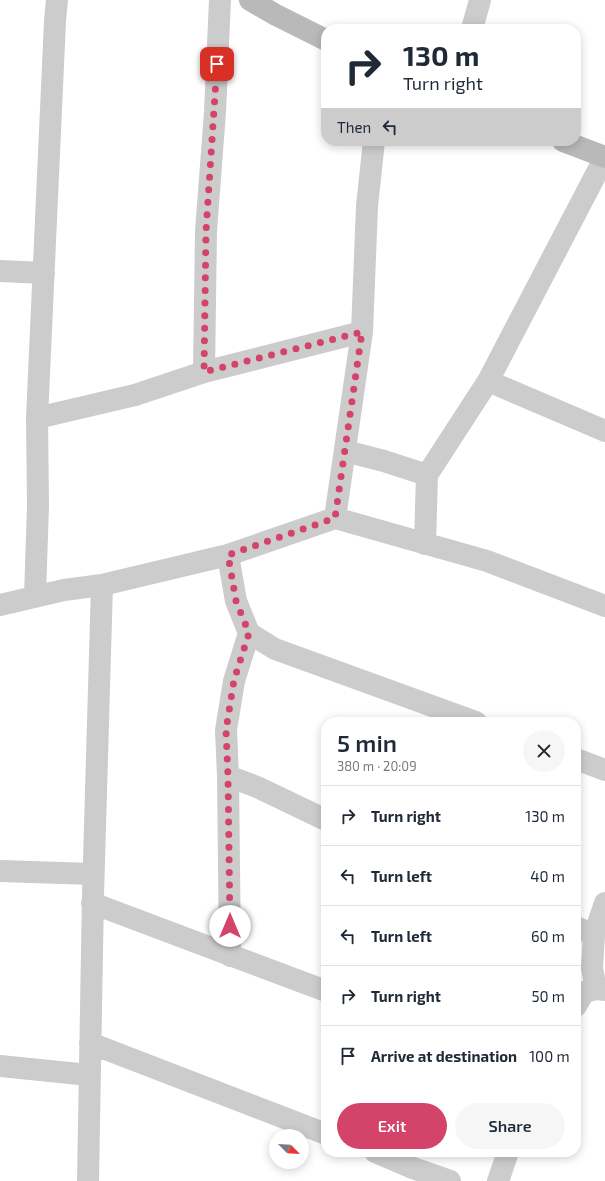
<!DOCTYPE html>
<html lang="en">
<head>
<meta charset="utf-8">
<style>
  :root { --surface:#fff; --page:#f6f6f7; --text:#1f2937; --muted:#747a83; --line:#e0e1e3; --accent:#d3436a }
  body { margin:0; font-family:"Exo 2",sans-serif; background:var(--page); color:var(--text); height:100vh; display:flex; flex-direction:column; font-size:15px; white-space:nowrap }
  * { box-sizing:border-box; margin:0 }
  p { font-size:13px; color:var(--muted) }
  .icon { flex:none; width:22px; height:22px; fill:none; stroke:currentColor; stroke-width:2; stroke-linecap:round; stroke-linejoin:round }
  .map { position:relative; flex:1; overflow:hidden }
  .sheet { position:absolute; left:321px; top:717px; width:260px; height:440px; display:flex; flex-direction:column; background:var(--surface); border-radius:16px; box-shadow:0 2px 10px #0003 }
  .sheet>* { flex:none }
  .guide { position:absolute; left:321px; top:24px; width:260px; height:122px; border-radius:16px; box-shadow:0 2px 10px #0003; background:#fff; color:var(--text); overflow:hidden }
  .needle { width:26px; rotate:114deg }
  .tools { position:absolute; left:269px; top:1129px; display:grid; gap:8px }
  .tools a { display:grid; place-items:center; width:40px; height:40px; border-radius:50%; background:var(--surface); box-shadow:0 2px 10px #0003; font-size:20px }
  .pin { position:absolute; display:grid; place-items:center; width:34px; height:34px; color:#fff; margin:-17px; border-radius:8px; box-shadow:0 2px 6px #0006 }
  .me { position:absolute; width:44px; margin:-22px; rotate:0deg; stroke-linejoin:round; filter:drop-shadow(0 0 3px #0008) }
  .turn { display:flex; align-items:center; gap:14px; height:84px; padding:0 16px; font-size:18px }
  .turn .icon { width:52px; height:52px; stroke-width:2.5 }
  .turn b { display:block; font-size:28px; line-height:34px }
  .then { display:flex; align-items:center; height:38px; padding:0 16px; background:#0003; gap:8px; font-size:15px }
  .round { display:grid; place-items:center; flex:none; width:42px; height:42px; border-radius:21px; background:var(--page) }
  .summary { display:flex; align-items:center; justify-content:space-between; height:68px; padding:0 16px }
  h1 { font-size:24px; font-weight:600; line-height:30px }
  .action { display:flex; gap:8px; margin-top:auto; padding:8px 16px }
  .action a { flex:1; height:46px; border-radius:24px; background:var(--accent); color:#fff; font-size:16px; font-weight:600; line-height:46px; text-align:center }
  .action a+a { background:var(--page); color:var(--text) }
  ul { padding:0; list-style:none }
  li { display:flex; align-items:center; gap:12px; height:60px; padding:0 16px; border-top:1px solid var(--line) }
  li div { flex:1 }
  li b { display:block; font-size:15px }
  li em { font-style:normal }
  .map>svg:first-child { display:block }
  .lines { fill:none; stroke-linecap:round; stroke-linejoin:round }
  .street { stroke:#ccc; stroke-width:22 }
  .secondary { stroke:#b9b9b9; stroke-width:22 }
  .route { stroke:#d3436a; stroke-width:7; stroke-dasharray:0 12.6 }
</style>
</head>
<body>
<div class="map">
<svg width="605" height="1181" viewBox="0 0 605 1181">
  <rect width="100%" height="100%" fill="#fff"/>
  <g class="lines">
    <path class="street" d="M472 29 480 0
      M0 271 44 273
      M204 372 206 231 215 112 220 0
      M488 381 605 431
      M37 418 135 395 204 372 362 332
      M345 451 384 461 427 475
      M335 518 362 332 367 206 374 141
      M425 544 427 475 488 381 605 157
      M228 555 236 601 249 633 275 649 476 722
      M35 596 38 505 37 418 55 21 57 0
      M0 605 64 590 102 585 228 555 335 518 487 561 605 606
      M249 633 234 681 226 730 228 776 257 787 326 820
      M576 759 605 770
      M228 776 230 956
      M0 871 93 874
      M92 903 326 991
      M576 927 594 935
      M596 989 592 968 594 935 605 903
      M576 1006 584 992 596 989 605 990
      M90 1043 326 1134
      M0 1066 89 1075
      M375 1152 410 1167 450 1181
      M88 1181 93 895 102 585
      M498 1181 508 1152"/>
    <path class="secondary" d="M250 0 276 15 326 40
      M563 141 605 157"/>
  </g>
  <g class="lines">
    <path class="route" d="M217 64 206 231 204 372 362 332 335 518 228 555 236 601 249 633 234 680 226 730 228 776 230 926"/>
  </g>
</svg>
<div class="tools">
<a><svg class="needle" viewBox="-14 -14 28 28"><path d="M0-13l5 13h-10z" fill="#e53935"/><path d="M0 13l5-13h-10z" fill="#747a83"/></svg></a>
</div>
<div class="pin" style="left:217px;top:64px;background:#d93025"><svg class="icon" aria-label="arrive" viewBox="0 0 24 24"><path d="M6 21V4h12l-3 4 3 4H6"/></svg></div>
<svg class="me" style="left:230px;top:926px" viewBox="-20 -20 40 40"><circle r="19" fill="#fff"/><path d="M0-13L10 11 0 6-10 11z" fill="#d3436a"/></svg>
<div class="guide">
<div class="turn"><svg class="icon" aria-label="right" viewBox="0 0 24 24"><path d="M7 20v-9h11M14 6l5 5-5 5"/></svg><div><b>130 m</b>Turn right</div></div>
<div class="then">Then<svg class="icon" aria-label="left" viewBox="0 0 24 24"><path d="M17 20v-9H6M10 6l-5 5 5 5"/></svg></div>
</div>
<section class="sheet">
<div class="summary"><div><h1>5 min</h1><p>380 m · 20:09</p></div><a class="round"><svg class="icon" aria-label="close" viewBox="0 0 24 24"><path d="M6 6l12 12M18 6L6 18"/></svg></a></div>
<ul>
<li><svg class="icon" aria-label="right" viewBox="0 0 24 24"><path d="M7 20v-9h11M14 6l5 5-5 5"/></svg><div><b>Turn right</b></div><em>130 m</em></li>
<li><svg class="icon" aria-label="left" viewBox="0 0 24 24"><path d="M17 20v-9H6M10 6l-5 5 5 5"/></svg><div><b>Turn left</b></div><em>40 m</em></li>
<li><svg class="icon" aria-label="left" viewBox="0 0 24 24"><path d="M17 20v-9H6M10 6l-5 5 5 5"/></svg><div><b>Turn left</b></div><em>60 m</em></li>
<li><svg class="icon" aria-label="right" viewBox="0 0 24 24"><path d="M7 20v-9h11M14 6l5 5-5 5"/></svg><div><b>Turn right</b></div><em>50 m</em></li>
<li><svg class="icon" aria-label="arrive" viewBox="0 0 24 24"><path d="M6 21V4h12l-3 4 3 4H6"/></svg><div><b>Arrive at destination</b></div><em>100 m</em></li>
</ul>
<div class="action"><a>Exit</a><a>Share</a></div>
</section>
</div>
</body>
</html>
